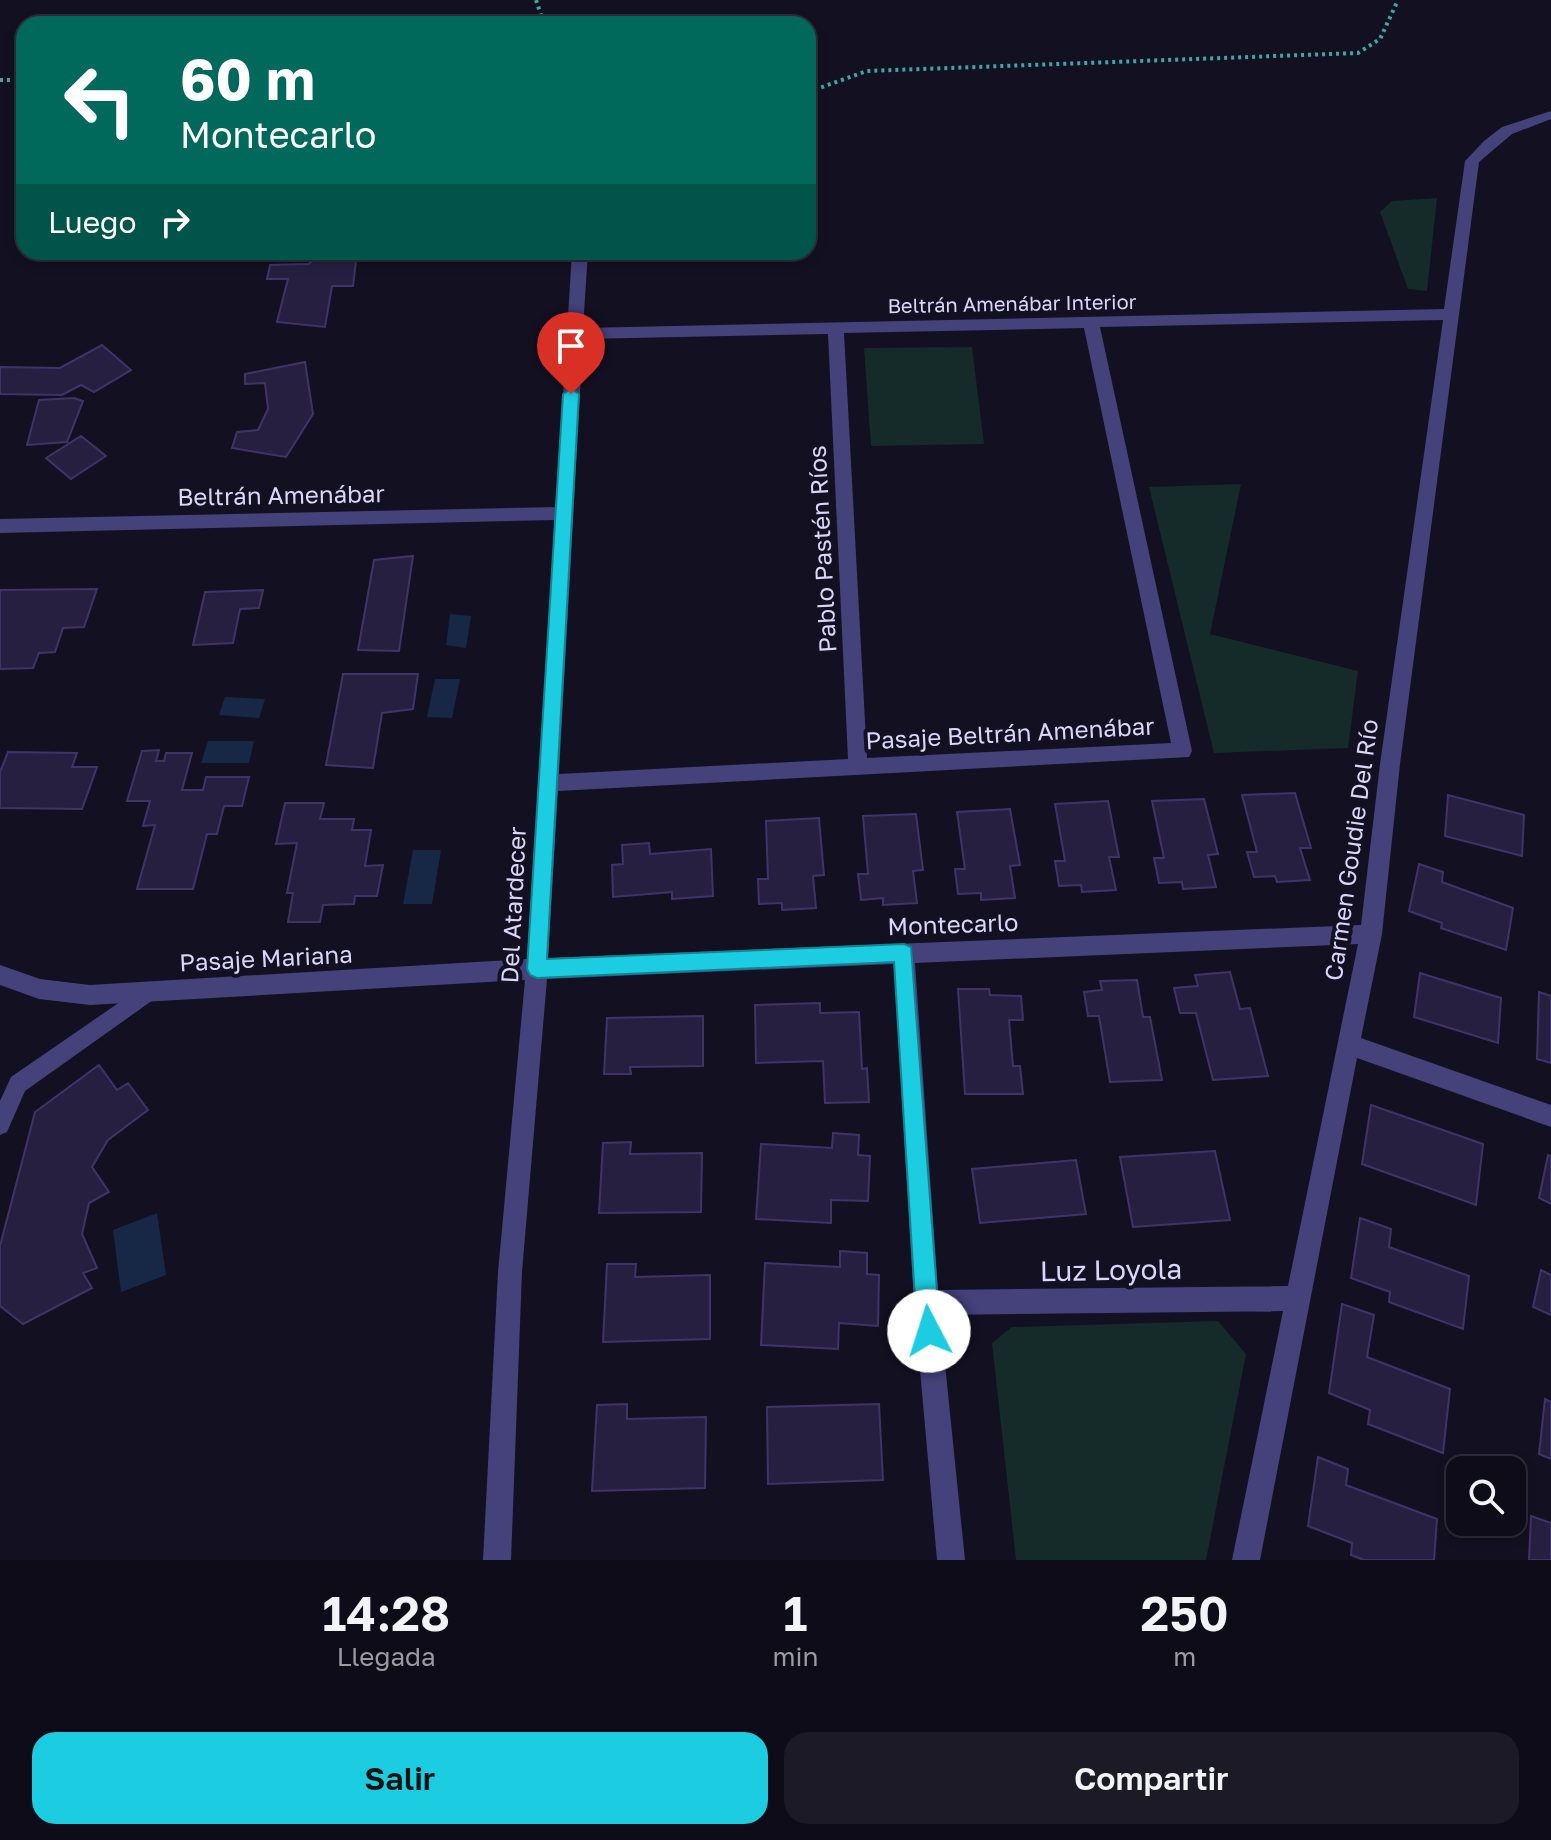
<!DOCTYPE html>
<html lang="es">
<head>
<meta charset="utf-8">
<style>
  :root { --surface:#0e0c19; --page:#1c1a26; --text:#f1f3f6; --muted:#9b9ba2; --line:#2e2c38; --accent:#1ccce0 }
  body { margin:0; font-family:"Golos Text",sans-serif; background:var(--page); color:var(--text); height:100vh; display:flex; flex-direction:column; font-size:30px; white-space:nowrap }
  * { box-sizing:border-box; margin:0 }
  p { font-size:26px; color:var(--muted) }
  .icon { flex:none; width:44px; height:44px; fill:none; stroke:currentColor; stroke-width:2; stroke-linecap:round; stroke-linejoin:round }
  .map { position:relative; height:1560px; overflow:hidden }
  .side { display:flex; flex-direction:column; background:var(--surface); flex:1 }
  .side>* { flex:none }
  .banner { position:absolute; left:16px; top:16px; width:800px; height:244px; border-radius:24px; box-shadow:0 4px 12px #0003,0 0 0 2px var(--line); background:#00695c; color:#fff; overflow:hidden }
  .tools { position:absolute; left:1446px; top:1456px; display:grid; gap:16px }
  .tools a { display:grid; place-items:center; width:80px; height:80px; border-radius:16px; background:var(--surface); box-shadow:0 4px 12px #0003,0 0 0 2px var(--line); font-size:40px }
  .pin { position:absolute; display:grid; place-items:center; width:68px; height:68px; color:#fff; margin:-82px -34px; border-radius:50% 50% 50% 0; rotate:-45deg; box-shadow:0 0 8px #0007 }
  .pin .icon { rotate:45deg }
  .me { position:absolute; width:88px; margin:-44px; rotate:355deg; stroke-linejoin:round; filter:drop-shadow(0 0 6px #0008) }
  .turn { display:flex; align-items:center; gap:28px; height:168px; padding:0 32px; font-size:36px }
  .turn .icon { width:104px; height:104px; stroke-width:2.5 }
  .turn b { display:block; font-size:56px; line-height:68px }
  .then { display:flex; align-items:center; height:76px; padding:0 32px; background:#0003; gap:16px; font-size:30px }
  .eta { display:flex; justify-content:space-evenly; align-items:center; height:136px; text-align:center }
  .eta b { font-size:48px; font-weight:600; line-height:56px }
  .action { display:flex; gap:16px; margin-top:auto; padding:16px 32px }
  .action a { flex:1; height:92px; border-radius:24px; background:var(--accent); color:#111; font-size:32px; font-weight:600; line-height:92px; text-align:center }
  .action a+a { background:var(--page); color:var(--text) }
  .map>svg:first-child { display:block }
  .green { fill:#142b2a }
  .water { fill:#162846 }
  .building { fill:#261f40; stroke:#3f3469; stroke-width:2 }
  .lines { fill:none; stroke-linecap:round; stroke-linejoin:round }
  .path { stroke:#3da7a1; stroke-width:4; stroke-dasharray:3 4; stroke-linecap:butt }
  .service { fill:#44417b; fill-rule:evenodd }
  .minor { fill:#44417b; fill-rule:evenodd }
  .route { fill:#1ccce0; stroke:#128592; stroke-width:2 }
  .labels { text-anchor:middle; stroke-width:8; stroke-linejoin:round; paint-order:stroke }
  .far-street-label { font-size:20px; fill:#dad6fa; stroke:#131021 }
  .street-label { font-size:24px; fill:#dad6fa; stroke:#131021 }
  .near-street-label { font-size:28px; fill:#dad6fa; stroke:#131021 }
</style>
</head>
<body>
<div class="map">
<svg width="1551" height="1560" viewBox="0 0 1551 1560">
  <rect width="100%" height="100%" fill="#131021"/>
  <path class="green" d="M1437 198 1427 291 1408 289 1380 212 1392 201Z
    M972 347 984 444 871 446 864 348Z
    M1241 484 1210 634 1358 671 1348 748 1214 753 1149 487Z
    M1218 1321 1246 1354 1206 1560H1016L992 1343 1012 1327Z"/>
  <path class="water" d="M450 614 471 616 466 648 446 645Z
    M435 679H460L452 718 427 717Z
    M225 697 265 699 259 718 219 715Z
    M208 741H254L249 763H201Z
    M413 850H441L432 904H403Z
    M157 1213 166 1275 121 1292 113 1230Z"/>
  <path class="building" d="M319 252H357L353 286H332L325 327 277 322 288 279H267L270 265 309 264Z
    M102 345 131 370 94 392 81 385 62 395 0 394V367L60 368Z
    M305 362 313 414 286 457 232 448 237 432 258 430 268 409 265 383 245 384V374Z
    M74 398 83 401 67 442 27 445 39 400Z
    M81 436 106 456 71 479 46 458Z
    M413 556 399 651 358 650 374 560Z
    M97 589 84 627 63 628 55 652 39 653 33 668 0 669V590Z
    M263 590 259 608 240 609 233 643 193 645 205 592Z
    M343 674H418L413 709 382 713 373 768 326 765Z
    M159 750 156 761H164L166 753H192L182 790H203L206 777H249L242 806H224L217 834H207L193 889H137L155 825 143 826 150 801H127L142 751Z
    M8 752 77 753 72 767H97L82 809 0 808V772Z
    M1295 793 1311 848H1300L1310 880 1277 882 1275 876 1254 877 1247 852H1257L1242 795Z
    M1448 795 1524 815 1522 856 1445 836Z
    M1204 799 1218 854 1208 855 1216 887 1183 889 1182 882 1159 883 1154 858H1164L1152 801Z
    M1108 801 1119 857H1109L1116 890 1082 892 1081 885 1059 886 1055 861H1065L1055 804Z
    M285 803H324L320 819H354L352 830H371L365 866 383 865 377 896H355L354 904 323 905 320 922H288L293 893H287L297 843 276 844Z
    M1010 809 1020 865 1010 866 1015 898 981 900V893L958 894 955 869H965L957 812Z
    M916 814 923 870 913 871 917 903 883 905V898L861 900 858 874H868L863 816Z
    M819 818 824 875 813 876 816 908 782 910V903L759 904 758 879H768L766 821Z
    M649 843 650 854 711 849 713 896 672 899V892L613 897 612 865 623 864 622 845Z
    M1419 864 1443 872 1442 882 1513 908 1506 950 1441 928 1442 923 1409 911Z
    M1230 972 1240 1009 1250 1008 1268 1076 1213 1080 1196 1013H1180L1174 988 1198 986 1195 975Z
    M1420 973 1501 998 1498 1043 1414 1017Z
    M1137 980 1143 1017H1150L1162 1080 1110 1082 1099 1016H1088L1084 992 1102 990 1100 981Z
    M958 989H989L990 995 1021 996 1023 1020H1009L1013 1066H1020L1023 1094H965Z
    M1539 992 1551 996V1063L1537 1059Z
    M820 1003V1013L859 1012 862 1069 867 1068 869 1102 825 1103 823 1061 756 1063 755 1005Z
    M703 1016V1066L630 1067 631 1074H604L607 1018Z
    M99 1065 117 1090 128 1083 148 1110 108 1140 92 1167 109 1192 89 1203 82 1234 97 1268 83 1273 92 1288 23 1324 0 1306V1246L35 1112Z
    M1371 1105 1483 1144 1476 1205 1362 1164Z
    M833 1133 859 1135 858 1155 870 1156 868 1201 831 1200V1223L756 1219 761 1144 832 1148Z
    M631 1142 630 1154 702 1153 701 1212 599 1213 603 1143Z
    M1215 1151 1230 1220 1133 1227 1120 1157Z
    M1548 1155 1551 1156V1204L1539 1198Z
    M1076 1160 1086 1214 980 1223 972 1169Z
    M1360 1218 1391 1229 1389 1247 1469 1276 1463 1329 1389 1302 1390 1292 1351 1278Z
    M840 1251 867 1253V1274L879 1275 878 1326 839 1323 838 1349 761 1345 765 1263 840 1267Z
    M607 1264H636L635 1277 710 1275V1339L603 1342Z
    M1541 1270 1551 1275V1315L1533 1307Z
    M1342 1304 1374 1315 1367 1357 1450 1389 1443 1453 1368 1424 1370 1410 1329 1393Z
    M1545 1399 1551 1402V1459L1539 1454Z
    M627 1404V1419L706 1417 705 1488 592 1491 597 1405Z
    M879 1404 883 1480 768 1484 767 1407Z
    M1318 1457 1348 1469 1346 1485 1437 1519 1434 1560H1364L1351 1555 1352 1543 1308 1526Z
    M1531 1516 1551 1523V1560H1529Z"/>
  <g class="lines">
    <path class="path" d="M536 0 544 24
      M0 80H24
      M808 92 867 71 1358 53 1380 39 1398 0"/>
    <path class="service" d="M146 984 153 986 156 993 153 1000 25 1091 7 1132 0 1135V1101L11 1077Z"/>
    <path class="minor" d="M1551 111V119L1512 134 1479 162 1400 764 1382 934 1361 1038 1551 1105V1127L1357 1058 1260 1560H1232L1283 1311 940 1315 965 1560H937L914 1303 894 964 547 979 522 1272 511 1560H483L498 1272 525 980 90 1005 39 999 0 985V965L40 979 90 985 527 959 555 520 0 533V519L556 507 572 252H588L583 328 1444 309 1465 161 1484 141 1502 127ZM1443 320 1380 764 1361 925 548 958 558 791 1189 757 1192 751 1100 327ZM1084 328 1171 743 867 758 844 333ZM828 334 848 759 559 774 583 339ZM1358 944 1288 1286 938 1290 915 963Z"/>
  </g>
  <path class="route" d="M571 389 579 394 547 959 904 944 911 947 940 1331 937 1339 929 1343 921 1339 917 1331 894 962 537 978 530 975 527 969 563 394Z"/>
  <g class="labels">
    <g class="far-street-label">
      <text transform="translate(1012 304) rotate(-1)" y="7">Beltrán Amenábar Interior</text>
    </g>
    <g class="street-label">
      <text transform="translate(281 496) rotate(-1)" y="8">Beltrán Amenábar</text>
      <text transform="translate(823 549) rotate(-93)" y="8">Pablo Pastén Ríos</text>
      <text transform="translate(1010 734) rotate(-3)" y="8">Pasaje Beltrán Amenábar</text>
      <text transform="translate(1352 850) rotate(-82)" y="8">Carmen Goudie Del Río</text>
      <text transform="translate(514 905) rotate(-87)" y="8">Del Atardecer</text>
      <text transform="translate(953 925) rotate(-2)" y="8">Montecarlo</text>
      <text transform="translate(266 959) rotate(-3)" y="8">Pasaje Mariana</text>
    </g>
    <g class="near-street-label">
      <text transform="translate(1111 1270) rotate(-1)" y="10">Luz Loyola</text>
    </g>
  </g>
</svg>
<div class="tools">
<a><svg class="icon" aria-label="search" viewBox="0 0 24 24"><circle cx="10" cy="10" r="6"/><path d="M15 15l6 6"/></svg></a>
</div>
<div class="pin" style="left:571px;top:394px;background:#d93025"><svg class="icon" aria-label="arrive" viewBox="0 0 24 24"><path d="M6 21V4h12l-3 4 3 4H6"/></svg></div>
<svg class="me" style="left:929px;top:1331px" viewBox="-20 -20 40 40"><circle r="19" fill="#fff"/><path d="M0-13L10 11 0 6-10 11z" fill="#1ccce0"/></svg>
<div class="banner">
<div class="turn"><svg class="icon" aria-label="left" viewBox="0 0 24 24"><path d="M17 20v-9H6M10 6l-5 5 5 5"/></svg><div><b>60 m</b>Montecarlo</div></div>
<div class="then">Luego<svg class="icon" aria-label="right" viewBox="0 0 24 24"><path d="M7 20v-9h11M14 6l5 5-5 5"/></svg></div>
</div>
</div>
<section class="side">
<div class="eta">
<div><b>14:28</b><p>Llegada</p></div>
<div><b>1</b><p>min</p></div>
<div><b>250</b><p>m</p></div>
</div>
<div class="action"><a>Salir</a><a>Compartir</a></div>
</section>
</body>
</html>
